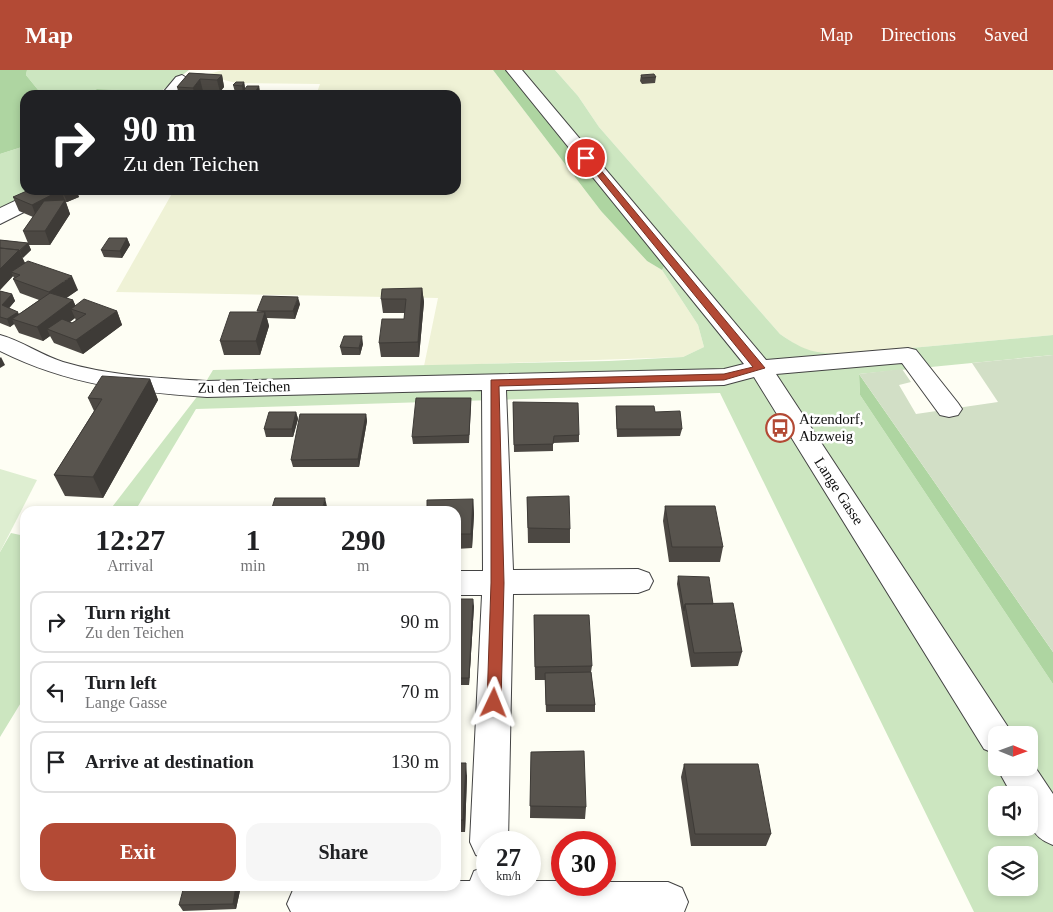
<!DOCTYPE html>
<html lang="en">
<head>
<meta charset="utf-8">
<style>
  :root { --surface:#fff; --page:#f6f6f6; --text:#202124; --muted:#757577; --line:#e0e0e0; --accent:#b34a35 }
  body { margin:0; font-family:Georgia,serif; background:var(--page); color:var(--text); height:100vh; display:flex; flex-direction:column; font-size:19px; white-space:nowrap }
  * { box-sizing:border-box; margin:0 }
  p { font-size:16px; color:var(--muted) }
  .icon { flex:none; width:28px; height:28px; fill:none; stroke:currentColor; stroke-width:2; stroke-linecap:round; stroke-linejoin:round }
  .map { position:relative; flex:1; overflow:hidden }
  .sheet { position:absolute; left:20px; top:436px; width:441px; height:385px; display:flex; flex-direction:column; background:var(--surface); border-radius:15px; box-shadow:0 2px 8px #0003 }
  .sheet>* { flex:none }
  .top-card { position:absolute; left:20px; top:20px; width:441px; height:105px; border-radius:15px; box-shadow:0 2px 8px #0003; background:#202124; color:#fff; overflow:hidden }
  .needle { width:32px; rotate:91deg }
  .fabs { position:absolute; left:988px; top:656px; display:grid; gap:10px }
  .fabs a { display:grid; place-items:center; width:50px; height:50px; border-radius:10px; background:var(--surface); box-shadow:0 2px 8px #0003; font-size:25px }
  .speed { position:absolute; left:476px; top:761px; display:flex; gap:10px; font-size:25px; font-weight:700; text-align:center }
  .speed>* { display:grid; place-content:center; width:65px; height:65px; border-radius:50%; background:var(--surface); box-shadow:0 2px 8px #0003; line-height:1 }
  .speed small { font-size:12px; font-weight:400 }
  .speed .limit { border:8px solid #d22; background:#fff; color:#111 }
  .pin { position:absolute; display:grid; place-items:center; width:42px; height:42px; color:#fff; margin:-21px; border:2px solid #fff; border-radius:50%; box-shadow:0 1px 5px #0007 }
  .me { position:absolute; width:55px; margin:-28px; rotate:2deg; stroke-linejoin:round; filter:drop-shadow(0 0 4px #0008) }
  .turn { display:flex; align-items:center; gap:18px; height:105px; padding:0 20px; font-size:22px }
  .turn .icon { width:65px; height:65px; stroke-width:2.5 }
  .turn b { display:block; font-size:35px; line-height:42px }
  .eta { display:flex; justify-content:space-evenly; align-items:center; height:85px; text-align:center }
  .eta b { font-size:30px; font-weight:700; line-height:35px }
  .action { display:flex; gap:10px; margin-top:auto; padding:10px 20px }
  .action a { flex:1; height:58px; border-radius:15px; background:var(--accent); color:#fff; font-size:20px; font-weight:700; line-height:58px; text-align:center }
  .action a+a { background:var(--page); color:var(--text) }
  ul { padding:0; list-style:none }
  li { display:flex; align-items:center; gap:15px; height:62px; margin:0 10px 8px; padding:0 10px; border:2px solid var(--line); border-radius:15px }
  li div { flex:1 }
  li b { display:block; font-size:19px }
  li em { font-style:normal }
  header { display:flex; align-items:center; gap:30px; box-sizing:border-box; height:70px; padding:0 25px; background:var(--accent); color:#fff }
  header strong { font-size:24px }
  nav { display:flex; gap:28px; margin-inline-start:auto; font-size:18px }
  .map>svg:first-child { display:block }
  .farmland { fill:#eff2d6 }
  .green { fill:#cce6c0; fill-rule:evenodd }
  .forest { fill:#aed5a1 }
  .cemetery { fill:#d2dfc6 }
  .pitch { fill:#deeed1 }
  .lines { fill:none; stroke-linecap:round; stroke-linejoin:round }
  .minor-casing { stroke:#434343; stroke-width:2 }
  .minor { fill:#fff; fill-rule:evenodd }
  .wall { fill:#4c4843; fill-rule:evenodd }
  .shaded-wall { fill:#3e3b37 }
  .building { fill:#58544e; stroke:#3e3b37 }
  .route { fill:#b34a35; stroke:#743022 }
  .labels { text-anchor:middle; stroke-width:5; stroke-linejoin:round; paint-order:stroke }
  .street-label { font-size:15px; fill:#101010; stroke:#fff }
  .poi-label { font-size:15px; fill:#101010; stroke:#fff; text-anchor:start }
</style>
</head>
<body>
<header>
<strong>Map</strong>
<nav><a>Map</a><a>Directions</a><a>Saved</a></nav>
</header>
<div class="map">
<svg width="1053" height="842" viewBox="0 0 1053 842">
  <rect width="100%" height="100%" fill="#fefef4"/>
  <path class="farmland" d="M223 0H493L601 141 647 191 662 200 698 255 704 277 683 287 424 296 438 228 116 222 174 120H456V25H316L320 14 236 13 205 5Z
    M555 0H1053V265L845 284 816 283 799 277 780 264 599 57 578 26Z"/>
  <path class="green" d="M27 0H189L156 25 146 21 97 19 81 25H38L39 21 26 5Z
    M506 0H555L578 26 599 57 780 264C806 282 814 283 845 284L1053 265V285L859 304 860 325 1053 614V842H974L720 323 196 339 135 441H109L196 328 213 300 609 291 683 287 704 277 698 255 662 200 665 195ZM996 665H1029V698H996ZM996 725H1029V758H996ZM996 785H1029V818H996Z
    M25 76V120H28L0 141V84Z
    M11 463 25 466V626L0 667V482Z"/>
  <path class="forest" d="M0 0H27L26 5 39 21 38 25H25V76L0 84Z
    M493 0H506L665 195 662 200 647 191 601 141Z
    M97 19 146 21 156 25H81Z
    M859 304 1053 582V614L860 325Z"/>
  <path class="cemetery" d="M1053 285V582L859 304 902 299 911 312 899 315 916 344 998 332 972 293Z"/>
  <path class="pitch" d="M0 399 37 410 0 482Z"/>
  <g class="lines">
    <defs>
      <path id="minor" d="M506 0H522L766 290 908 278 916 280 958 333 962 339 958 345 949 347 940 345 902 293 776 304 1008 657 1012 665H996V684L984 679 754 307 724 315 506 320 513 500 638 499 649 503 653 511 649 519 638 523 513 524 508 772H488V790L476 785 470 772 482 525H456V501H483L482 320 207 327C132 322 68 315 0 281V265C22 271 41 285 63 292 110 306 159 308 207 311L724 299 744 294Z
        M182 5 190 10 178 25H161L176 7Z
        M38 120H62L60 124 0 154V138Z
        M1029 688 1053 724V775C1027 765 1029 750 1029 725H1012L997 698H1029Z
        M488 796V815H530V811H562V815H605V812H668L682 818 688 832 684 842H291L287 834 293 820 302 816H456V811H470L474 801Z"/>
    </defs>
    <use href="#minor" class="minor-casing"/>
    <use href="#minor" class="minor"/>
  </g>
  <path class="wall" d="M189 3 222 5 224 17 220 22 203 21 200 25H179L177 17Z
    M641 5 656 7 655 13 642 14 640 11Z
    M244 12 245 18 259 16 260 23 258 25H242V23L243 22H235L233 15Z
    M76 120 79 127 67 132H66L70 144 50 175H29L31 180 22 188 25 193 78 220 66 228 73 230 75 235 117 241 122 255 83 284 54 273 50 266 43 271 19 263 14 254 10 257 0 253V221L12 224 15 231 9 238 19 244 39 230 20 223 13 209 14 208 13 206 0 220V170L28 173 23 161 33 147 19 141 13 127ZM75 248 76 251 72 253 70 252Z
    M127 168 130 175 122 188 104 187 101 180Z
    M422 218 424 232 419 287H381L379 273 404 249 405 243H383L381 229Z
    M300 234 295 249 267 248 269 256 260 285H224L220 271 257 242Z
    M363 274 360 285H342L340 277Z
    M150 309 158 330 103 428 65 426 54 405 94 341 88 328Z
    M471 328V335L469 373 413 374 412 367Z
    M513 332 579 365V372L553 373V381L514 382Z
    M616 336 655 342 682 359 680 366 617 367 616 344Z
    M296 342 298 349 293 367H266L264 359Z
    M366 344 367 351 359 397H293L291 390Z
    M527 427 570 459V473H528Z
    M473 429 474 444 472 478 456 479V441Z
    M665 436 723 477 720 492H669L663 451Z
    M678 506 713 534 742 582 738 596 691 597 677 514Z
    M456 529 474 536 469 615H456Z
    M534 545 592 596 591 602 595 635V642H546L545 610H535Z
    M531 682 586 737 585 749 530 748Z
    M456 693 467 706 465 762H456Z
    M684 694 771 764 766 776H691L681 707Z
    M241 816 236 839 183 841 179 835Z"/>
  <path class="shaded-wall" d="M222 5 224 17 220 22 217 10Z
    M200 9 203 21 200 25H195L193 18Z
    M244 12 245 18 243 22 242 16Z
    M259 16 260 23 258 25H254V24Z
    M61 120 70 144 50 175 45 161 37 149 32 135Z
    M76 120 79 127 67 132 64 125Z
    M127 168 130 175 122 188 120 181Z
    M28 173 31 180 23 188 20 181Z
    M19 180 25 193 11 202 13 206 0 220V199Z
    M72 206 78 220 55 236 49 222Z
    M422 218 424 232 419 287 418 272Z
    M12 224 15 231 6 242 2 235Z
    M298 227 300 234 295 249 293 241Z
    M73 230 78 241 71 239 75 248 56 262 47 259 50 266 43 271 37 257Z
    M117 241 122 255 83 284 76 270Z
    M18 242 21 249H12L14 254 10 257 7 249Z
    M265 242 269 256 260 285 256 271Z
    M362 266 363 274 360 285 359 278Z
    M1 287 5 295 0 298V288Z
    M150 309 158 330 103 428 93 407Z
    M296 342 298 349 293 367 292 359Z
    M366 344 367 351 359 397 358 389Z
    M325 428 328 441H322Z
    M473 429 474 444 472 478 471 464Z
    M473 529 474 536 469 615V608Z
    M466 693 467 706 465 762 463 750Z
    M236 816H241L236 839 233 834Z"/>
  <path class="building" d="M189 3 222 5 217 10 200 9 193 18 177 17Z
    M654 4 656 7 642 8 641 5Z
    M236 12H244L242 16 233 15Z
    M247 16H259L254 24 242 23Z
    M29 120H61L32 135 13 127Z
    M61 120H76L64 125H63Z
    M65 130 45 161H23L44 131Z
    M109 168H127L120 181 101 180Z
    M0 170 28 173 19 181V180L0 178Z
    M0 178 19 180 0 199Z
    M28 191 72 206 49 222 13 209 20 205 11 202Z
    M422 218 418 272 379 273 382 249H404L406 229H381L382 219Z
    M0 221 12 224 2 235 18 242 7 249 0 247Z
    M50 223 73 230 37 257 12 249Z
    M263 226 298 227 293 241H257Z
    M84 229 117 241 76 270 47 259 62 249 72 253 86 244 71 239Z
    M230 242H265L256 271H220Z
    M344 266H362L359 278 340 277Z
    M102 306 150 309 93 407 54 405 102 329 88 328Z
    M416 328H471L469 365 412 367Z
    M513 332 578 333 579 365 554 366 553 374 514 375Z
    M616 336H654L655 342 680 341 682 359H617Z
    M269 342H296L292 359H264Z
    M300 344H366L358 389 291 390Z
    M569 426 570 459 528 458 527 427Z
    M275 428H325L322 441H271Z
    M473 429 471 464H456V441H427V430Z
    M665 436H715L723 477H672Z
    M678 506 709 507 713 534H685L684 541Z
    M456 529H473L469 608H456Z
    M733 533 742 582 694 583 685 534Z
    M534 545H589L592 596 535 597Z
    M591 602 595 635H546L545 603Z
    M584 681 586 737 530 736 531 682Z
    M456 693H466L463 750H456Z
    M684 694H758L771 764H695Z
    M184 816H236L233 834 179 835Z"/>
  <path class="route" d="M584 86H589L765 298 724 310 499 316 504 513 501 633 499 637 494 639 489 637 487 633 491 513V310L724 304 753 297 584 89Z"/>
  <defs>
    <symbol id="bus-ring" viewBox="-11 -11 22 22"><circle r="9.5" fill="#fff" stroke="#b34a35" stroke-width="1.5"/><path d="M-5-6H5V4H4V6H2V4H-2V6H-4V4H-5ZM-3.5-4V0h7V-4ZM-3.5 1.2v1.5H-2V1.2ZM2 1.2v1.5H3.5V1.2Z" fill="#b34a35"/></symbol>
  </defs>
  <g fill-rule="evenodd">
    <use href="#bus-ring" x="764" y="342" width="32" height="32"/>
  </g>
  <g class="labels">
    <g class="street-label">
      <text transform="translate(244 317) rotate(-1)" y="5">Zu den Teichen</text>
      <text transform="translate(839 421) rotate(57)" y="5">Lange Gasse</text>
    </g>
    <g class="poi-label">
      <text x="799" y="354">Atzendorf,<tspan x="799" dy="17">Abzweig</tspan></text>
    </g>
  </g>
</svg>
<div class="fabs">
<a><svg class="needle" viewBox="-14 -14 28 28"><path d="M0-13l5 13h-10z" fill="#e53935"/><path d="M0 13l5-13h-10z" fill="#757577"/></svg></a>
<a><svg class="icon" aria-label="sound" viewBox="0 0 24 24"><path d="M4 9h4l5-4v14l-5-4H4zM17 9q2 3 0 6"/></svg></a>
<a><svg class="icon" aria-label="layers" viewBox="0 0 24 24"><path d="M12 4l9 5-9 5-9-5zM3 14l9 5 9-5"/></svg></a>
</div>
<div class="speed"><div>27<small>km/h</small></div><div class="limit">30</div></div>
<div class="pin" style="left:586px;top:88px;background:#d93025"><svg class="icon" aria-label="arrive" viewBox="0 0 24 24"><path d="M6 21V4h12l-3 4 3 4H6"/></svg></div>
<svg class="me" style="left:494px;top:633px" viewBox="-20 -20 40 40"><path d="M0-17L14 15 0 8-14 15z" fill="#b34a35" stroke="#fff" stroke-width="4"/></svg>
<div class="top-card">
<div class="turn"><svg class="icon" aria-label="right" viewBox="0 0 24 24"><path d="M7 20v-9h11M14 6l5 5-5 5"/></svg><div><b>90 m</b>Zu den Teichen</div></div>
</div>
<section class="sheet">
<div class="eta">
<div><b>12:27</b><p>Arrival</p></div>
<div><b>1</b><p>min</p></div>
<div><b>290</b><p>m</p></div>
</div>
<ul>
<li><svg class="icon" aria-label="right" viewBox="0 0 24 24"><path d="M7 20v-9h11M14 6l5 5-5 5"/></svg><div><b>Turn right</b><p>Zu den Teichen</p></div><em>90 m</em></li>
<li><svg class="icon" aria-label="left" viewBox="0 0 24 24"><path d="M17 20v-9H6M10 6l-5 5 5 5"/></svg><div><b>Turn left</b><p>Lange Gasse</p></div><em>70 m</em></li>
<li><svg class="icon" aria-label="arrive" viewBox="0 0 24 24"><path d="M6 21V4h12l-3 4 3 4H6"/></svg><div><b>Arrive at destination</b></div><em>130 m</em></li>
</ul>
<div class="action"><a>Exit</a><a>Share</a></div>
</section>
</div>
</body>
</html>
